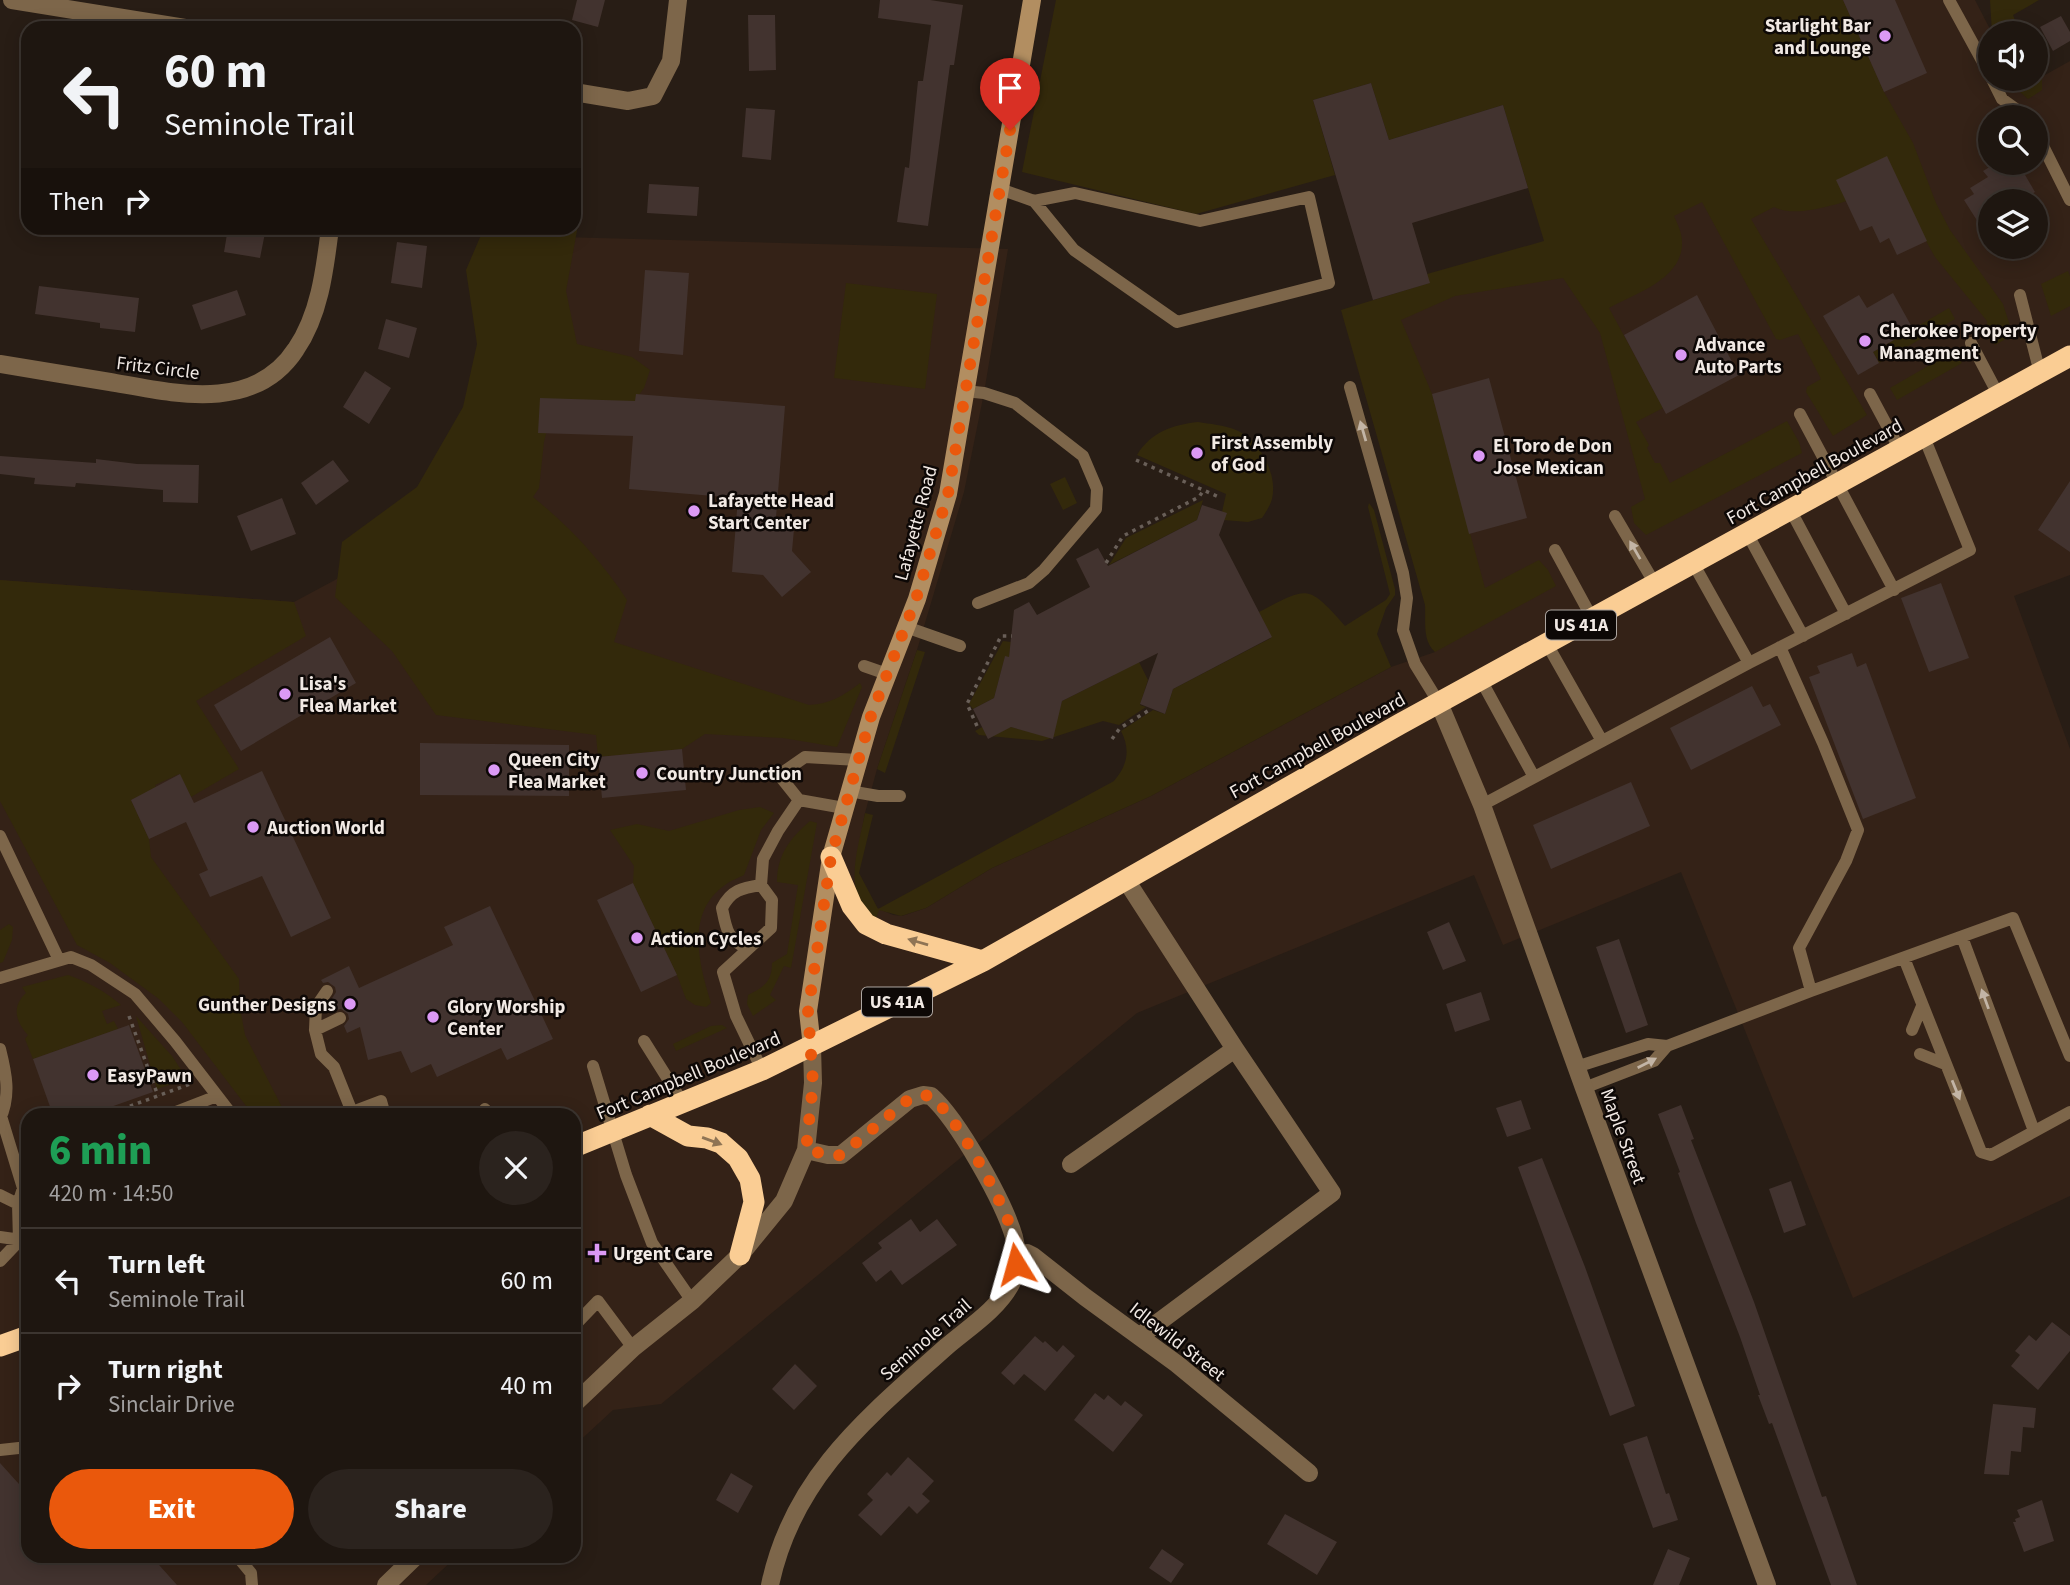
<!DOCTYPE html>
<html lang="en">
<head>
<meta charset="utf-8">
<style>
  :root { --surface:#1e1610; --page:#2b231e; --text:#f1f3f6; --muted:#a19f9f; --line:#3c3530; --accent:#ea580c }
  body { margin:0; font-family:"Source Sans 3",sans-serif; background:var(--page); color:var(--text); height:100vh; display:flex; flex-direction:column; font-size:26px; white-space:nowrap }
  * { box-sizing:border-box; margin:0 }
  p { font-size:23px; color:var(--muted) }
  .icon { flex:none; width:38px; height:38px; fill:none; stroke:currentColor; stroke-width:2; stroke-linecap:round; stroke-linejoin:round }
  .map { position:relative; flex:1; overflow:hidden }
  .sheet { position:absolute; left:21px; top:1108px; width:560px; height:455px; display:flex; flex-direction:column; background:var(--surface); border-radius:21px; box-shadow:0 4px 18px #0003,0 0 0 2px var(--line) }
  .sheet>* { flex:none }
  .top-card { position:absolute; left:21px; top:21px; width:560px; height:214px; border-radius:21px; box-shadow:0 4px 18px #0003,0 0 0 2px var(--line); background:#1e1610; color:var(--text); overflow:hidden }
  .controls { position:absolute; left:1978px; top:21px; display:grid; gap:14px }
  .controls a { display:grid; place-items:center; width:70px; height:70px; border-radius:50%; background:var(--surface); box-shadow:0 4px 18px #0003,0 0 0 2px var(--line); font-size:35px }
  .pin { position:absolute; display:grid; place-items:center; width:60px; height:60px; color:#fff; margin:-72px -30px; border-radius:50% 50% 50% 0; rotate:-45deg; box-shadow:0 0 7px #0007 }
  .pin .icon { rotate:45deg }
  .me { position:absolute; width:77px; margin:-38px; rotate:352deg; stroke-linejoin:round; filter:drop-shadow(0 0 5px #0008) }
  .turn { display:flex; align-items:center; gap:24px; height:147px; padding:0 28px; font-size:32px }
  .turn .icon { width:91px; height:91px; stroke-width:2.5 }
  .turn b { display:block; font-size:49px; line-height:60px }
  .then { display:flex; align-items:center; height:66px; padding:0 28px; background:#0003; gap:14px; font-size:26px }
  .round { display:grid; place-items:center; flex:none; width:74px; height:74px; border-radius:37px; background:var(--page) }
  .overview { display:flex; align-items:center; justify-content:space-between; height:119px; padding:0 28px }
  h1 { font-size:42px; font-weight:800; line-height:52px; color:#1e9e55 }
  .primary-button { display:flex; gap:14px; margin-top:auto; padding:14px 28px }
  .primary-button a { flex:1; height:80px; border-radius:42px; background:var(--accent); color:#fff; font-size:28px; font-weight:800; line-height:80px; text-align:center }
  .primary-button a+a { background:var(--page); color:var(--text) }
  ul { padding:0; list-style:none }
  li { display:flex; align-items:center; gap:21px; height:105px; padding:0 28px; border-top:2px solid var(--line) }
  li div { flex:1 }
  li b { display:block; font-size:26px }
  li em { font-style:normal }
  .map>svg:first-child { display:block }
  .built { fill:#342217; fill-rule:evenodd }
  .green { fill:#33290b }
  .building { fill:#42332f }
  .lines { fill:none; stroke-linecap:round; stroke-linejoin:round }
  .path { stroke:#695f58; stroke-width:3.5; stroke-dasharray:3.5 5; stroke-linecap:butt }
  .lane { stroke:#7d664a; stroke-width:12 }
  .street { stroke:#7d664a; stroke-width:18 }
  .secondary { stroke:#b28e61; stroke-width:18 }
  .highway { stroke:#facd94; stroke-width:21 }
  .oneway { fill:#c3b5a6 }
  .oneway2 { fill:#8f7454 }
  .route { stroke:#ea580c; stroke-width:12; stroke-dasharray:0 21.6 }
  .poi-dot { fill:#db99f5; stroke:#0d0806; stroke-width:2.5 }
  .labels { text-anchor:middle; stroke-width:5; stroke-linejoin:round; paint-order:stroke }
  .shield { fill:#0d0806; stroke:#ada6a1; stroke-width:2 }
  .shield-label { font-size:18px; font-weight:bold; fill:#f1e9e4 }
  .poi-label { font-size:19px; font-weight:bold; fill:#f1e9e4; stroke:#0d0806; text-anchor:start }
  .street-label { font-size:19px; fill:#f1e9e4; stroke:#0d0806 }
</style>
</head>
<body>
<div class="map">
<svg width="2070" height="1585" viewBox="0 0 2070 1585">
  <rect width="100%" height="100%" fill="#281d15"/>
  <path class="built" d="M1835 0H1975L1992 33H1990V79H2015L2020 89 2070 61V575L2014 596 2070 749V1196L1853 1298 1681 872 1503 945 1474 875 1137 1013 661 1404 613 1410 574 1446V1115H28V1556H457L426 1585H0V580L294 602 335 580 415 530 561 237 1008 249 984 393 964 492 917 650 877 769 865 813 855 869 859 900 893 915 902 916 926 908 992 868 1151 796 1391 667 1435 652 1383 313 1554 265ZM1990 117H2035V163H1990ZM1990 201H2035V247H1990Z"/>
  <path class="green" d="M1056 0H1843L1884 92 1913 143 1936 203 1950 230 2003 304 2013 335 1995 345 1986 335 1987 321 1935 257 1926 241 1863 196C1840 203 1796 219 1774 207L1751 219 1867 415 1833 436 1806 392 1807 387 1821 379 1798 334 1780 340 1776 339 1702 202 1674 216C1678 225 1682 233 1682 242 1683 279 1636 293 1609 308L1663 408 1636 422 1649 445 1647 448 1655 463H1660L1670 483 1787 421 1799 442 1802 453 1646 535 1634 523 1631 507 1645 499 1600 333 1563 278 1455 296 1401 320 1432 394 1485 588 1539 560 1548 570 1556 586 1435 652C1422 640 1426 621 1425 605L1341 310 1429 283 1427 274 1544 241 1503 105 1389 140 1371 83 1313 100 1335 175 1196 214 1022 172Z
    M1990 0H2039L2013 15 2020 33H1992Z
    M2035 62 2042 68V90L2028 99 2005 79H2035Z
    M574 224 578 225 566 291 577 344 632 357 650 370 644 388 625 414 550 418 544 442 539 488 533 497C569 526 602 561 627 600L614 642 809 705C830 704 843 696 860 683L862 687 837 747 783 738 705 734 682 749 598 757 596 735 436 715 392 651 335 597 342 542 417 487 463 407 477 344 466 270 484 228H574Z
    M2068 271 2070 276V306L2051 316 2041 284Z
    M846 283 937 294 925 389 834 378Z
    M1949 308 1955 319 1879 363 1873 352Z
    M1954 351 1962 363 1897 400 1890 388Z
    M1198 422C1210 424 1224 425 1236 430 1259 440 1278 473 1272 499 1270 506 1266 512 1262 518L1248 522 1224 520 1222 512 1226 494 1137 455C1151 432 1172 425 1198 422Z
    M1065 477 1077 503 1063 510 1050 484Z
    M1203 500 1197 520 1109 565 1126 538Z
    M1369 503 1374 510 1395 589V595L1386 608 1377 634 1391 667 1151 796 992 868 926 908 901 916 879 910 876 918C840 895 859 847 865 813L873 815 859 873 878 909 1114 781C1127 766 1131 750 1121 731L1153 710 1165 714 1173 689 1271 638 1259 612C1308 587 1307 583 1345 626L1386 600 1390 594 1368 507Z
    M0 580 294 602 306 636 196 701 239 769 191 797 179 774 155 785 162 801 148 792 131 800 149 839 151 857 239 979 240 1008 245 1035 286 1115H253L182 1022 159 999 110 963 77 945 0 801Z
    M1113 610 1148 680 1140 705 1146 707 1119 725 1103 721 1042 741 979 735 975 731 982 727 988 733 1011 727 1051 737 1062 701 1114 675 1087 624Z
    M1003 641 1011 642 1009 657H1005L994 698 973 709 969 704Z
    M917 650 925 652 885 773 877 769Z
    M760 807 774 813 761 830 744 875C738 878 730 881 725 885 685 913 699 964 711 1003L706 1007 695 1005 686 999 677 975 633 883 634 866 610 830 637 824 669 831 739 810Z
    M810 821 817 823 791 968 784 966 770 995 776 1000 753 1016 747 1004 748 995C764 987 772 982 772 963L787 954 798 885 777 882C777 855 790 838 810 821Z
    M9 924 13 927 12 940 3 962 0 963V930Z
    M68 975C88 982 105 991 121 1005L102 1011 107 1024 114 1021 118 1029 33 1059 25 1039 28 1035C16 1022 11 1007 26 993L22 987Z
    M136 1016 172 1056 187 1079 157 1089Z
    M722 1025 727 1028 676 1051 673 1044 711 1026Z"/>
  <path class="building" d="M577 0H605L598 27 572 20Z
    M880 0H930L963 5 954 65H950L928 226 897 222 905 167 909 168 918 81H923L931 25 878 18Z
    M1843 0H1895L1927 73 1884 92Z
    M748 15H775L776 70 749 71Z
    M2061 16 2070 32V41L2053 51 2040 27Z
    M1371 83 1389 140 1503 105 1528 188 1412 223 1430 283 1373 300 1313 100Z
    M746 108 775 110 771 160 742 157Z
    M1887 156 1927 241 1897 255 1889 238 1880 243 1872 226 1860 231 1836 180Z
    M1996 163H2018L2035 192 2019 201H1990V241L1964 200 1974 194 1970 188 1988 177 1983 171Z
    M649 184 699 187 697 216 647 213Z
    M228 228H266L260 258 224 252Z
    M397 242 427 246 422 288 391 283Z
    M645 270 689 273 683 355 639 351Z
    M39 286 139 298 135 332 100 328V323L35 314Z
    M237 290 246 315 201 330 192 305Z
    M1893 293 1913 329 1873 352 1879 363 1858 375 1823 316 1859 295 1867 308Z
    M1697 295 1739 375 1666 414 1624 335Z
    M386 319 417 328 409 358 378 349Z
    M365 371 391 388 369 424 343 407Z
    M1489 378 1527 518 1469 534 1432 394Z
    M636 394 785 406 776 517 795 518 792 551 811 572 782 597 763 575 732 572 738 498 629 489 633 436 538 433 540 398 635 401Z
    M0 456 96 463V459L137 464 199 465 198 503 163 502V490L76 483 75 487 34 484 35 478 0 474Z
    M333 460 349 481 316 505 301 483Z
    M2070 481V552L2038 530Z
    M282 498 296 534 251 551 237 516Z
    M1202 505 1227 513 1219 535 1272 637 1173 689 1165 714 1140 704 1158 653 1062 701 1053 739 1011 727 988 739 973 709 994 698 1005 656 1009 657 1014 610 1029 602 1037 615 1090 587 1076 559 1098 548 1108 566 1197 520Z
    M1941 583 1969 658 1929 672 1901 598Z
    M330 637 356 683 241 751 214 705Z
    M1852 653 1857 667 1866 663 1916 798 1863 819 1809 677 1820 673 1817 666Z
    M1752 686 1763 707 1770 704 1781 725 1691 770 1670 728Z
    M420 743 569 745V796L420 795Z
    M682 749 686 790 602 798 598 757Z
    M262 771 331 918 291 937 262 876 210 897 199 874 208 870 186 822 149 839 131 800 180 774 194 803Z
    M1631 782 1650 826 1551 869 1533 825Z
    M633 883 677 975 641 992 597 900Z
    M490 906 553 1039 507 1060 501 1048 437 1077 431 1064 411 1073 401 1051 368 1060 360 1027 347 1033 344 1026 349 1019 348 1014 341 1009 336 1010 331 1000 336 992 335 987 328 982 323 983 321 980 349 966 359 988 453 945 444 927Z
    M1449 922 1466 961 1443 970 1427 932Z
    M1619 939 1648 1025 1626 1033 1596 947Z
    M1481 992 1490 1020 1455 1032 1446 1004Z
    M129 1025 153 1092 88 1115H53L33 1059Z
    M1521 1100 1531 1129 1507 1137 1496 1108Z
    M1681 1105 1694 1139 1691 1140 1754 1302 1822 1497 1826 1496 1857 1585H1831L1772 1423 1769 1424 1758 1395H1760L1740 1337 1696 1223 1678 1173 1680 1172 1658 1114Z
    M1542 1158 1585 1267 1635 1406 1610 1416 1518 1167Z
    M1791 1181 1806 1225 1784 1233 1769 1189Z
    M911 1219 920 1232 937 1219 957 1245 902 1285 891 1270 876 1282 862 1263 882 1248 878 1243Z
    M2052 1322 2070 1336V1351L2038 1390 2011 1366 2020 1355 2015 1351 2029 1335 2036 1341Z
    M1035 1336 1043 1343 1045 1341 1057 1352 1063 1345 1075 1356 1045 1391 1024 1374 1014 1385 1001 1373Z
    M795 1364 817 1386 794 1410 772 1389Z
    M1095 1393 1104 1400 1108 1395 1121 1406 1125 1401 1143 1415 1113 1452 1074 1420Z
    M1993 1404 2036 1408 2034 1428 2023 1427 2021 1452 2011 1451 2009 1475 1984 1474Z
    M1647 1436 1666 1494 1669 1493 1678 1520 1653 1528 1623 1444Z
    M908 1457 934 1481 922 1494 930 1501 917 1514 909 1506 881 1536 858 1515 873 1500 867 1494 887 1472 891 1476Z
    M0 1463 28 1494V1556H151L177 1585H0Z
    M731 1473 753 1486 738 1513 716 1500Z
    M2042 1500 2054 1541 2024 1552 2013 1522H2016L2015 1519 2020 1517 2017 1510Z
    M1285 1514 1337 1542 1317 1575 1267 1544Z
    M1162 1549 1184 1564 1171 1583 1149 1568Z
    M1668 1549 1690 1558 1679 1585H1653Z"/>
  <g class="lines">
    <path class="path" d="M1136 460 1221 498
      M1106 563 1123 536 1199 497 1203 491
      M977 726 967 704 1001 636H1012
      M1112 739 1120 728 1151 709
      M129 1016 158 1096
      M106 1115 190 1084"/>
    <path class="lane" d="M1949 0 1990 75
      M1992 79 2002 99 2027 117
      M2035 130 2070 200
      M1000 189 1034 201 1074 250 1177 322 1329 283 1309 197 1200 221 1075 193 1034 201
      M2020 295 2040 373
      M1971 343 1999 396
      M1350 387 1403 573 1407 598 1403 630 1415 664 1439 703
      M965 391 984 393 1015 403 1083 456 1097 489 1096 509 1044 570 1029 583 978 603
      M1870 394 1900 450
      M1800 414 1894 590
      M1791 511 1846 614
      M1615 516 1655 584
      M1747 533 1803 636
      M1555 550 1592 618
      M906 627 960 646
      M1547 644 1602 741
      M1780 647 1823 743 1858 830 1846 861 1799 948 1811 991
      M1749 663 1970 550 1924 437
      M864 666 887 674
      M1481 680 1534 777
      M849 791 878 796H900
      M1482 805 1749 663 1693 563
      M844 808 799 800 779 775 805 757 858 760
      M0 836 59 960
      M1962 937 2034 1131
      M747 948C727 940 726 928 722 908 731 890 742 888 761 885
      M1904 958 1981 1152 1991 1155 2070 1112
      M0 978 71 957 91 965 135 994 175 1041 232 1115
      M340 1018 315 1030 321 1054 334 1067 352 1112 381 1101 385 1115
      M315 1030 316 1007 327 991
      M1912 1030 1922 1006
      M644 1041 683 1103
      M1667 1046 1811 991 2013 918 2070 1056
      M0 1049C6 1073 11 1095 0 1119
      M1920 1054 1945 1064
      M593 1066 626 1175 652 1243 692 1301
      M1576 1067 1648 1044 1667 1046 1654 1061 1584 1088
      M762 1070 736 1016 723 972 771 928 772 900 761 885 763 859 778 831 799 800
      M485 1109 487 1115
      M168 1115 217 1096
      M0 1195 18 1204
      M0 1237 28 1241
      M0 1261 19 1241 18 1204 23 1188 1 1116
      M574 1326 598 1301 633 1348
      M0 1450 28 1447
      M237 1556 251 1573 252 1585"/>
    <path class="street" d="M12 0 185 28
      M574 92 628 101 653 96 671 61 678 0
      M0 364C37 370 73 376 110 382 173 393 254 414 296 349 320 314 325 268 330 228
      M1439 703 1482 805 1584 1088 1767 1585
      M1126 880 1235 1049 1332 1193 1140 1336
      M1071 1164 1235 1049
      M1016 1255 1027 1253 1033 1256 1085 1297 1177 1364 1309 1473
      M574 1404 633 1348 692 1301 740 1255 784 1201 806 1150 813 1083 812 1047
      M386 1585 416 1556
      M770 1585C793 1476 868 1417 946 1347 968 1328 997 1310 1011 1284 1018 1271 1018 1251 1014 1237 1004 1202 958 1120 931 1096L923 1095 910 1099 841 1155H828L806 1150"/>
    <path class="secondary" d="M812 1047 808 1011 831 857 871 717 917 599 948 494 1032 0"/>
    <path class="highway" d="M831 857 852 906 866 924 886 934 983 961
      M650 1115 688 1136 707 1138 721 1143 738 1158 750 1179 754 1202 740 1255
      M574 1147 762 1070 983 961 1400 724 2070 356
      M0 1346 28 1336"/>
  </g>
  <defs><path id="oneway-solid" d="M-6-.8H1V-3.2L6.5 0L1 3.2V.8H-6Z" transform="scale(1.75)"/></defs>
  <g class="oneway">
    <use href="#oneway-solid" transform="translate(1363 431) rotate(-106)"/>
    <use href="#oneway-solid" transform="translate(1635 550) rotate(-120)"/>
    <use href="#oneway-solid" transform="translate(1985 999) rotate(-110)"/>
    <use href="#oneway-solid" transform="translate(1647 1063) rotate(-27)"/>
    <use href="#oneway-solid" transform="translate(1956 1090) rotate(68)"/>
  </g>
  <g class="oneway2">
    <use href="#oneway-solid" transform="translate(918 942) rotate(-164)"/>
    <use href="#oneway-solid" transform="translate(712 1141) rotate(20)"/>
  </g>
  <g class="lines">
    <path class="route" d="M1010 130 948 494 916 599 871 716 831 857 808 1011 813 1083 806 1150 835 1156 841 1155 909 1099 923 1095 931 1096C959 1120 1003 1201 1014 1237 1016 1245 1016 1255 1016 1264"/>
  </g>
  <g class="poi-dot">
    <circle cx="1885" cy="36" r="7"/>
    <circle cx="1865" cy="341" r="7"/>
    <circle cx="1681" cy="355" r="7"/>
    <circle cx="1197" cy="453" r="7"/>
    <circle cx="1479" cy="456" r="7"/>
    <circle cx="694" cy="511" r="7"/>
    <circle cx="285" cy="694" r="7"/>
    <circle cx="494" cy="770" r="7"/>
    <circle cx="642" cy="773" r="7"/>
    <circle cx="253" cy="827" r="7"/>
    <circle cx="637" cy="938" r="7"/>
    <circle cx="350" cy="1004" r="7"/>
    <circle cx="433" cy="1017" r="7"/>
    <circle cx="93" cy="1075" r="7"/>
    <path d="M593.5 1242.5h7v7h7v7h-7v7h-7v-7h-7v-7h7z"/>
  </g>
  <g class="labels">
    <g class="shield">
      <rect x="1546" y="610.5" width="70" height="29" rx="5"/>
      <rect x="862" y="987.5" width="70" height="29" rx="5"/>
    </g>
    <g class="shield-label">
      <text x="1581" y="631">US 41A</text>
      <text x="897" y="1008">US 41A</text>
    </g>
    <g class="poi-label">
      <text x="1871" y="32" text-anchor="end">Starlight Bar<tspan x="1871" dy="22">and Lounge</tspan></text>
      <text x="1879" y="337">Cherokee Property<tspan x="1879" dy="22">Managment</tspan></text>
      <text x="1695" y="351">Advance<tspan x="1695" dy="22">Auto Parts</tspan></text>
      <text x="1211" y="449">First Assembly<tspan x="1211" dy="22">of God</tspan></text>
      <text x="1493" y="452">El Toro de Don<tspan x="1493" dy="22">Jose Mexican</tspan></text>
      <text x="708" y="507">Lafayette Head<tspan x="708" dy="22">Start Center</tspan></text>
      <text x="299" y="690">Lisa's<tspan x="299" dy="22">Flea Market</tspan></text>
      <text x="508" y="766">Queen City<tspan x="508" dy="22">Flea Market</tspan></text>
      <text x="656" y="780">Country Junction</text>
      <text x="267" y="834">Auction World</text>
      <text x="651" y="945">Action Cycles</text>
      <text x="336" y="1011" text-anchor="end">Gunther Designs</text>
      <text x="447" y="1013">Glory Worship<tspan x="447" dy="22">Center</tspan></text>
      <text x="107" y="1082">EasyPawn</text>
      <text x="613" y="1260">Urgent Care</text>
    </g>
    <g class="street-label">
      <text transform="translate(158 367) rotate(7)" y="7">Fritz Circle</text>
      <text transform="translate(1814 471) rotate(-29)" y="7">Fort Campbell Boulevard</text>
      <text transform="translate(915 523) rotate(-75)" y="7">Lafayette Road</text>
      <text transform="translate(1317 745) rotate(-29)" y="7">Fort Campbell Boulevard</text>
      <text transform="translate(688 1075) rotate(-23)" y="7">Fort Campbell Boulevard</text>
      <text transform="translate(1624 1136) rotate(70)" y="7">Maple Street</text>
      <text transform="translate(925 1339) rotate(-41)" y="7">Seminole Trail</text>
      <text transform="translate(1178 1341) rotate(38)" y="7">Idlewild Street</text>
    </g>
  </g>
</svg>
<div class="controls">
<a><svg class="icon" aria-label="sound" viewBox="0 0 24 24"><path d="M4 9h4l5-4v14l-5-4H4zM17 9q2 3 0 6"/></svg></a>
<a><svg class="icon" aria-label="search" viewBox="0 0 24 24"><circle cx="10" cy="10" r="6"/><path d="M15 15l6 6"/></svg></a>
<a><svg class="icon" aria-label="layers" viewBox="0 0 24 24"><path d="M12 4l9 5-9 5-9-5zM3 14l9 5 9-5"/></svg></a>
</div>
<div class="pin" style="left:1010px;top:130px;background:#d93025"><svg class="icon" aria-label="arrive" viewBox="0 0 24 24"><path d="M6 21V4h12l-3 4 3 4H6"/></svg></div>
<svg class="me" style="left:1016px;top:1264px" viewBox="-20 -20 40 40"><path d="M0-17L14 15 0 8-14 15z" fill="#ea580c" stroke="#fff" stroke-width="4"/></svg>
<div class="top-card">
<div class="turn"><svg class="icon" aria-label="left" viewBox="0 0 24 24"><path d="M17 20v-9H6M10 6l-5 5 5 5"/></svg><div><b>60 m</b>Seminole Trail</div></div>
<div class="then">Then<svg class="icon" aria-label="right" viewBox="0 0 24 24"><path d="M7 20v-9h11M14 6l5 5-5 5"/></svg></div>
</div>
<section class="sheet">
<div class="overview"><div><h1>6 min</h1><p>420 m · 14:50</p></div><a class="round"><svg class="icon" aria-label="close" viewBox="0 0 24 24"><path d="M6 6l12 12M18 6L6 18"/></svg></a></div>
<ul>
<li><svg class="icon" aria-label="left" viewBox="0 0 24 24"><path d="M17 20v-9H6M10 6l-5 5 5 5"/></svg><div><b>Turn left</b><p>Seminole Trail</p></div><em>60 m</em></li>
<li><svg class="icon" aria-label="right" viewBox="0 0 24 24"><path d="M7 20v-9h11M14 6l5 5-5 5"/></svg><div><b>Turn right</b><p>Sinclair Drive</p></div><em>40 m</em></li>
</ul>
<div class="primary-button"><a>Exit</a><a>Share</a></div>
</section>
</div>
</body>
</html>
